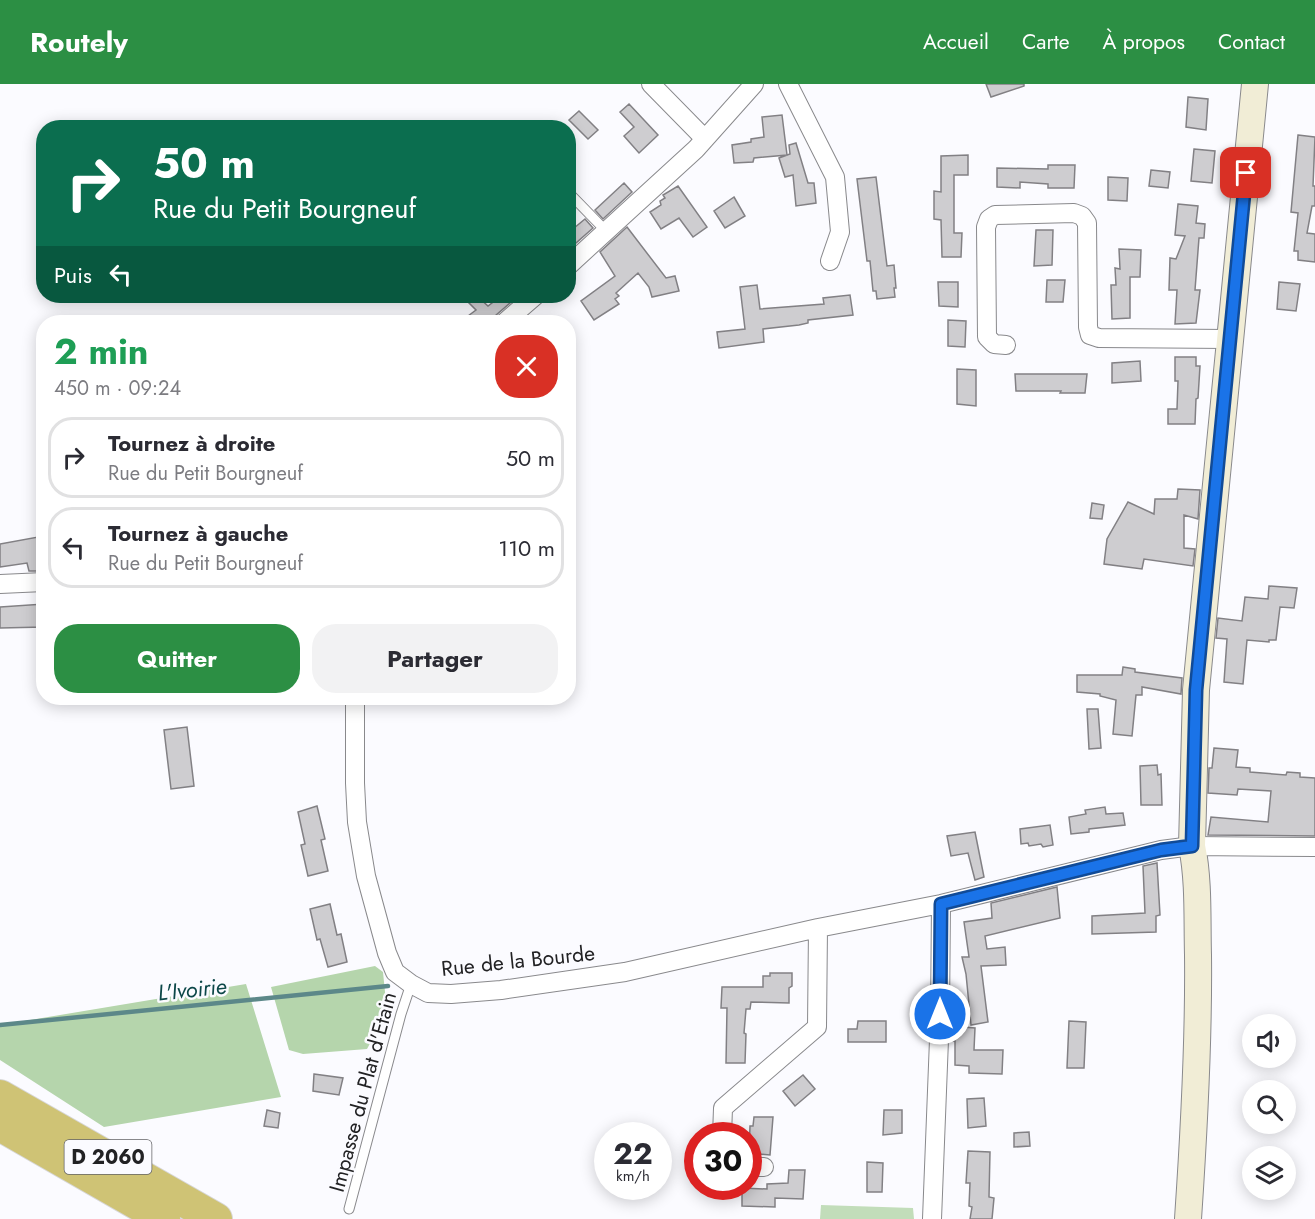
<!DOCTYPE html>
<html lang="fr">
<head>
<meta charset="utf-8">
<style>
  :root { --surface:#fff; --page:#f2f2f3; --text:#2b2b33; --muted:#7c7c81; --line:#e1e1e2; --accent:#2c8f44 }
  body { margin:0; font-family:Jost,sans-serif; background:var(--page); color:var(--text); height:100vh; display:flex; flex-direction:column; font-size:22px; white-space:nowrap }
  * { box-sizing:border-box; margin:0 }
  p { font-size:20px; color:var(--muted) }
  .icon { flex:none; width:33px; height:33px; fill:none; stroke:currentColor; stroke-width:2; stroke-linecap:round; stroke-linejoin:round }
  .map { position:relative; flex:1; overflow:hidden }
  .side { position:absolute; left:36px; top:231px; width:540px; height:390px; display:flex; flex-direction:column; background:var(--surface); border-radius:24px; box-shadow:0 3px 15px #0003 }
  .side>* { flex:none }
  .top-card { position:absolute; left:36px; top:36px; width:540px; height:183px; border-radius:24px; box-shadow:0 3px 15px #0003; background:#0b6e4f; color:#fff; overflow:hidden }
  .controls { position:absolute; left:1242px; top:930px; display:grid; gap:12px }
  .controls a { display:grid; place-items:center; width:54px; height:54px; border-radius:50%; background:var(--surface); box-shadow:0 3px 15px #0003; font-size:30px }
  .speed { position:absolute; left:594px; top:1038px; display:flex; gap:12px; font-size:30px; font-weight:700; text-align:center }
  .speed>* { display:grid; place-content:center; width:78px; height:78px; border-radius:50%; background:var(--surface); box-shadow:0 3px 15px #0003; line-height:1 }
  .speed small { font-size:15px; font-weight:400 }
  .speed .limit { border:9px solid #d22; background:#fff; color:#111 }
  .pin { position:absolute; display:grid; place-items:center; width:51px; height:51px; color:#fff; margin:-26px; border-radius:12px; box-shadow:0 3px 9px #0006 }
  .me { position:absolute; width:66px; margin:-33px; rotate:0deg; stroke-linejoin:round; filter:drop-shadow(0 0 4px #0008) }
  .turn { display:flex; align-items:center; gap:21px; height:126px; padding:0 18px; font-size:27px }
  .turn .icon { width:78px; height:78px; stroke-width:2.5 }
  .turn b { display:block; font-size:42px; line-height:51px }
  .then { display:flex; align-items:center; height:57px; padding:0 18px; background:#0003; gap:12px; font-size:22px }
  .round { display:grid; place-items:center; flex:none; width:63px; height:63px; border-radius:24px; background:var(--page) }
  .headline { display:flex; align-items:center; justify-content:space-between; height:102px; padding:0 18px }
  h1 { font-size:36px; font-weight:700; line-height:45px; color:#1e9e55 }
  .primary-button { display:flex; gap:12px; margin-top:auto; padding:12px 18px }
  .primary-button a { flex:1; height:69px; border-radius:24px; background:var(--accent); color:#fff; font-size:24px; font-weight:700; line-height:69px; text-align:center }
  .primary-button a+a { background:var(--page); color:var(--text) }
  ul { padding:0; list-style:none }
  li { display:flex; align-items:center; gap:18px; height:81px; margin:0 12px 9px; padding:0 6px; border:3px solid var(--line); border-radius:24px }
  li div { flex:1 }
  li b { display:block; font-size:22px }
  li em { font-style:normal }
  header { display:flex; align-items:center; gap:36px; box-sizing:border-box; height:84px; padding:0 30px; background:var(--accent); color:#fff }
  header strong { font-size:28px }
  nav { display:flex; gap:33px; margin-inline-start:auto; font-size:21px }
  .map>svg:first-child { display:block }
  .green { fill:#c2ddba }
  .forest { fill:#b5d5ac }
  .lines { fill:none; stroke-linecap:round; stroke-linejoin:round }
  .stream { stroke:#5c8889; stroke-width:4.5 }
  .building { fill:#cecdd0; stroke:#828084; stroke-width:1.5 }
  .lane-casing { stroke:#89898c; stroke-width:11 }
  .street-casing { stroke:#89898c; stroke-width:20 }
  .secondary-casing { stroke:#89898c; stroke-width:28 }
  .highway-casing { stroke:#d7d7d8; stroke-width:34 }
  .lane { stroke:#fff; stroke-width:9 }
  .street { stroke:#fff; stroke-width:18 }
  .secondary { stroke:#f1edd6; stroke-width:26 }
  .highway { stroke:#cfc375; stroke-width:32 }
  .route-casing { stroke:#114b97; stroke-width:15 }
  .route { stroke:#1a73e8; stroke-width:10 }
  .labels { text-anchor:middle; stroke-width:5; stroke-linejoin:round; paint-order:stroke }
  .shield { fill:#fbfbff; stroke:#636366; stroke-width:1.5 }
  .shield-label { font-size:20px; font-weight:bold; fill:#222224 }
  .street-label { font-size:21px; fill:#222224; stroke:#fbfbff }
  .water-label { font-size:22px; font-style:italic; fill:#0c4748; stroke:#fbfbff }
</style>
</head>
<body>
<header>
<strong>Routely</strong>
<nav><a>Accueil</a><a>Carte</a><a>À propos</a><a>Contact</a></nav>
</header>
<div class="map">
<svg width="1315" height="1135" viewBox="0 0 1315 1135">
  <rect width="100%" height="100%" fill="#fbfbff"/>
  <path class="green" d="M821 1121 913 1124 914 1135H820Z"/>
  <path class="forest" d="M375 882 383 888 387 928 367 965 303 970 289 966 271 903Z
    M246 900 281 1013 104 1043 0 976V941Z"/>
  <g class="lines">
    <path class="stream" d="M0 941 388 902"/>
  </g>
  <path class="building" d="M986 0H1024V2L991 13Z
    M1188 13 1208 15 1206 46 1186 43Z
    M629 20 658 51 639 69 624 52 634 43 620 28Z
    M579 27 598 46 588 55 569 36Z
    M782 31 787 71 754 74 753 78 734 79 732 61 751 58V55L764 53 762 33Z
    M1298 51 1315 53 1313 102H1315V122H1312L1307 149 1315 150V178L1298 176V167H1294L1298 129 1291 128Z
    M796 59 808 99H814L816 119 796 122 793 91 785 93 779 74 790 70 789 61Z
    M1194 65 1215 67 1212 99 1191 97Z
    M968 71V91H954V149H962L961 173H942L941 136 934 135V107L941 108V72Z
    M1048 81H1075L1074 104H1048V100L1020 98V104L997 103V84L1048 85Z
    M1151 86 1170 88 1168 104 1149 102Z
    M876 93 887 182 894 181 896 204H894L895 213 877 215 876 207H873L870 177H867L857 95Z
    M1108 93 1128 94 1127 117 1108 116Z
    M624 99 632 108 603 135 595 126Z
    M678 102 707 143 693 153 679 134 661 145 650 128 661 121 660 117 665 114 663 111Z
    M734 113 745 132 725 144 714 127Z
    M1178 120 1198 122 1196 139 1205 140 1204 154H1199L1195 206H1200L1196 239 1175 240 1177 206H1169L1170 174 1176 175 1185 152 1175 151Z
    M585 135 593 144 568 166V149Z
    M627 143 666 194 675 192 679 207 652 213 649 203 638 189 616 209 619 212 615 215 619 220 594 236 581 217 615 192 600 168Z
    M1036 146H1053L1052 181 1034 182Z
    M1119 165 1141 166 1140 193H1130V234L1112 235 1111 201H1116L1115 184 1120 185Z
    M1047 196H1065L1063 218H1046Z
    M938 198H958V223L939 222Z
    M1279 198 1300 200 1296 227 1277 225Z
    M757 201 760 225 824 220 823 214 850 211 853 231 808 236V239L799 241 763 245 764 258 719 264 717 248 745 245 740 203Z
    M462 212H477L488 222 501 212H518L488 238H460L476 226Z
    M948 236 966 237 965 263 948 262Z
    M1175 273H1196V282H1200L1198 314 1196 315 1195 340H1168V325H1177L1178 297H1175Z
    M1140 277 1141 297 1112 299V279Z
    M957 285 976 286V322L957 320Z
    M1015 290H1087L1085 309H1060L1061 307H1016Z
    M1178 405 1200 406 1198 435 1184 431V464L1195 465 1193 482 1144 475 1142 485 1104 480 1107 455 1128 418 1154 430 1155 415H1177Z
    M1092 419 1104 421 1102 435 1090 434Z
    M38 453 44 476V487H29L27 479 0 483V460Z
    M1269 502 1297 504 1294 524 1280 523 1276 556H1269V558L1247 556 1243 600 1224 598 1227 555 1216 554 1218 534 1242 537 1245 513 1268 515Z
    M44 520V543L0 544V523Z
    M1123 583 1135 585V588L1182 594 1181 610 1142 603V611H1136L1132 652 1113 650 1116 616 1100 612V610L1077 608V591H1122Z
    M1087 625H1098L1101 664 1089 665Z
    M187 643 194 702 171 705 164 646Z
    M1214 664 1238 666 1236 683 1250 684V688L1286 691 1287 688 1300 689V693L1315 694V752L1208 751 1211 733 1268 738 1271 707 1238 705 1237 711 1208 709 1209 684H1212Z
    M1157 681 1158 691 1161 690 1162 721H1141L1140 682Z
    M317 722 325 755 321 756 328 787 308 792 301 761 305 760 298 728Z
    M1105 723 1106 730 1123 729 1125 741 1089 745V748L1071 750 1069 733 1086 730 1085 726Z
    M1050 741 1053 761 1043 763 1041 760 1029 762 1028 759 1021 760 1020 745Z
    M975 748 984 793 975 796 968 769 951 772 947 752Z
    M1157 779 1160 831 1156 832V848L1092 850V832L1145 829 1143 782Z
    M1057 803 1060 834 985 852 987 865 1005 863 1006 881 981 882 988 938 971 941 966 890 962 873H969L964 838 992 834 991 819Z
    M330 820 337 851 341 850 347 878 328 883 320 855 317 856 310 825Z
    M770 889H792V902L789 904V919L751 918 750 925H746L744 949 746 950 745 979H726L727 924H721L722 903H763V892H770Z
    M858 937H886V958H848V945H857Z
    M1069 937 1086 938 1084 984H1067Z
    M951 942 975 944 974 966H1003L1002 990 969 989V982L955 981V957H950Z
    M314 990 343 994 339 1011 313 1007Z
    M803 991 815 1005 795 1022 783 1007Z
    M984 1014 986 1042 968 1044 967 1015Z
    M267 1026 280 1029 278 1044 264 1042Z
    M884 1026H902V1049L883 1051Z
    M754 1033H773L770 1071 749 1069 750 1042H753Z
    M1029 1048 1030 1062 1014 1063V1049Z
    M968 1067 990 1068 989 1113 994 1114 992 1135H970L972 1123 969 1122 970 1099H966Z
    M867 1078 883 1079 882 1108H867Z
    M789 1086H805L803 1115 775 1114V1123L742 1122V1104L767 1105V1100L788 1099Z"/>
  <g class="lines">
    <defs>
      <path id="lane" d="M568 108 607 148
        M349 1125 401 930 411 900"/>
      <path id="street" d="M651 0 705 55
        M788 0 835 93 840 148 830 177
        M568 182 696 65 754 0
        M505 238 535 212
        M1006 261 994 260 987 253 986 143 989 135 995 131 1074 129 1082 132 1087 139 1088 243 1090 251 1099 254 1229 255
        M0 500 44 498
        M355 614V699L357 738 366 792 387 869 395 888 411 900 428 909 451 910 501 906 625 888 818 844 941 820 1161 766 1192 762 1315 763
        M722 1052 723 1024 817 943 818 844
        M748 1083H764
        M932 1135 940 930 941 820"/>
      <path id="secondary" d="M1188 1135C1194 1047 1199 959 1198 871 1197 834 1199 798 1192 762L1196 606 1255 0"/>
      <path id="highway" d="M0 1012 216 1135
        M0 1041 164 1135"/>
    </defs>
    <use href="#lane" class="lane-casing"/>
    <use href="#street" class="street-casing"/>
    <use href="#secondary" class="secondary-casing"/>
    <use href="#highway" class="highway-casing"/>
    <use href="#lane" class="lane"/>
    <use href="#street" class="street"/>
    <use href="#secondary" class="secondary"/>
    <use href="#highway" class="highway"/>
  </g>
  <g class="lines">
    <defs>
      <path id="route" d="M940 930 941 820 1161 766 1192 762 1196 606 1246 89"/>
    </defs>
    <use href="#route" class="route-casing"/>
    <use href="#route" class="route"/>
  </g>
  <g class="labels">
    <rect class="shield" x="64.5" y="1056" width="87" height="34" rx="4.5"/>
    <g class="shield-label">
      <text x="108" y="1080">D 2060</text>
    </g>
    <g class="street-label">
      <text transform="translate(518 877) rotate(-6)" y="7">Rue de la Bourde</text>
      <text transform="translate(363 1008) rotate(-75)" y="7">Impasse du Plat d'Etain</text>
    </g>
    <g class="water-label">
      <text transform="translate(192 905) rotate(-6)" y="8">L'Ivoirie</text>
    </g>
  </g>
</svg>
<div class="controls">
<a><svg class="icon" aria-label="sound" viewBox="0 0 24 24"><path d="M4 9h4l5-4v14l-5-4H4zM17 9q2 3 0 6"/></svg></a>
<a><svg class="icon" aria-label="search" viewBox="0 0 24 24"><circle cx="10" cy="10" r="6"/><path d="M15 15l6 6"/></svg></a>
<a><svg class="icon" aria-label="layers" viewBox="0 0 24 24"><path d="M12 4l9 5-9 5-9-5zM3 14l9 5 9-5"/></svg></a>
</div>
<div class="speed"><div>22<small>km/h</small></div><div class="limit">30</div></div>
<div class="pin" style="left:1246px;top:89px;background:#d93025"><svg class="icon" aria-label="arrive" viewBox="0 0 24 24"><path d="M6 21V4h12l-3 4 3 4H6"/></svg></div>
<svg class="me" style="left:940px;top:930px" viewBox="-20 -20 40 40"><circle r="17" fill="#1a73e8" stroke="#fff" stroke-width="3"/><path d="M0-11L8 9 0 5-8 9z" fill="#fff"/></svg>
<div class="top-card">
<div class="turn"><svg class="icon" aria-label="right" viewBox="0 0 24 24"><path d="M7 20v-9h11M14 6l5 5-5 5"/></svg><div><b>50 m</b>Rue du Petit Bourgneuf</div></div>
<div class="then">Puis<svg class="icon" aria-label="left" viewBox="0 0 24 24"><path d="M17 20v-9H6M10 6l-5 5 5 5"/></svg></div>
</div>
<section class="side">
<div class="headline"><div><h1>2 min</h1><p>450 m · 09:24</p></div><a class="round" style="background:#d93025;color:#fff"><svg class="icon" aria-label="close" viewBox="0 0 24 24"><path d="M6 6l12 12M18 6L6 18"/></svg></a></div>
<ul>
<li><svg class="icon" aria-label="right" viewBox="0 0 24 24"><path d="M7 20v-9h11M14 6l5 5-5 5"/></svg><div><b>Tournez à droite</b><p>Rue du Petit Bourgneuf</p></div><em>50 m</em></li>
<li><svg class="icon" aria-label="left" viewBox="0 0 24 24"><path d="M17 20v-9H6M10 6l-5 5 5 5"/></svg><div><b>Tournez à gauche</b><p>Rue du Petit Bourgneuf</p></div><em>110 m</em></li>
</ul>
<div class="primary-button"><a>Quitter</a><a>Partager</a></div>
</section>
</div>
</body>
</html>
